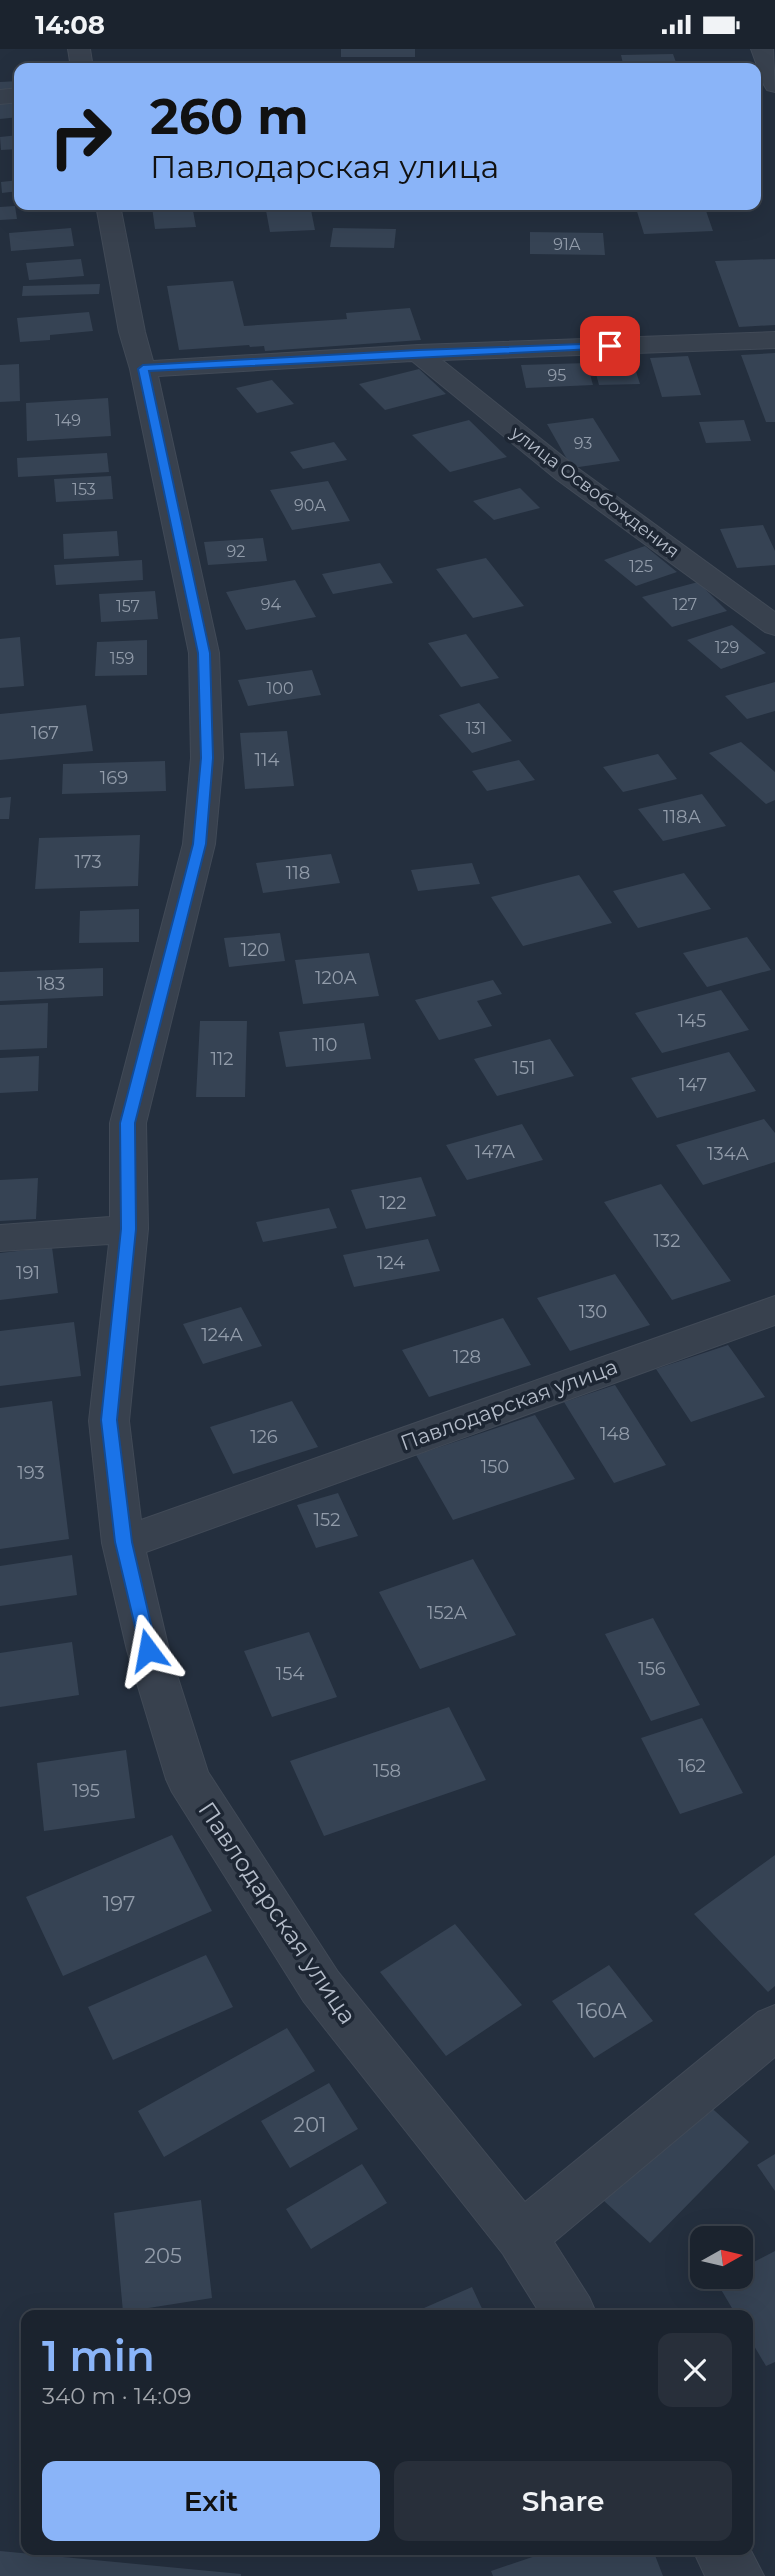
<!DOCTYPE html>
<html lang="en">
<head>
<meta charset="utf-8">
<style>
  :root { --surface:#1b232e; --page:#282f3a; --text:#f1f3f6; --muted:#a0a4aa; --line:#39404a; --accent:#8ab4f8 }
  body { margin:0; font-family:Montserrat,sans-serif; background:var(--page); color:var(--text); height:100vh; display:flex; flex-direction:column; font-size:26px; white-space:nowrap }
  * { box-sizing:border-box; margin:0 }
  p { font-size:23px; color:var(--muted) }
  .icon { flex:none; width:38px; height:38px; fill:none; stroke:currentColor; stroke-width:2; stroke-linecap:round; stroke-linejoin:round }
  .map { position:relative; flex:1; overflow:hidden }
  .side { position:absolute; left:21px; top:2261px; width:732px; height:245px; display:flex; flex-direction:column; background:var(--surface); border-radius:14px; box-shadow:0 7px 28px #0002,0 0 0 2px var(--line) }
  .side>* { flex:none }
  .banner { position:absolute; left:14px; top:14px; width:747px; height:147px; border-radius:14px; box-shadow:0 7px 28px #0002,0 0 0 2px var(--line); background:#8ab4f8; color:#111; overflow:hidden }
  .needle { width:46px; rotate:82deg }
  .buttons { position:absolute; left:690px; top:2177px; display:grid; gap:14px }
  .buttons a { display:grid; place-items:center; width:63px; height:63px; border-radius:14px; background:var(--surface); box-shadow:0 7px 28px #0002,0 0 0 2px var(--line); font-size:35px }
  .pin { position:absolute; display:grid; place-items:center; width:60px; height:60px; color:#fff; margin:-30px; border-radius:14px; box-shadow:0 4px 10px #0006 }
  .me { position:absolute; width:77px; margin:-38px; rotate:347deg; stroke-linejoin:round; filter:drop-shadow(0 0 5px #0008) }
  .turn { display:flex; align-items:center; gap:24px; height:147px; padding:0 21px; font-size:32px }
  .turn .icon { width:91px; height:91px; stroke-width:2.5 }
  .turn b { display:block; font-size:49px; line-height:60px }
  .round { display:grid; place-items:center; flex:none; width:74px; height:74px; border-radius:14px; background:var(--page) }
  .overview { display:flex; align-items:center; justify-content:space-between; height:119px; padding:0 21px }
  h1 { font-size:42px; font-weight:600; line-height:52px; color:var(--accent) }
  .action { display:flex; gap:14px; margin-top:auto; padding:14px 21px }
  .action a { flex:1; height:80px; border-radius:14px; background:var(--accent); color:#111; font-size:28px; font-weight:600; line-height:80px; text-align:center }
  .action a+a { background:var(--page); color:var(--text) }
  .status { display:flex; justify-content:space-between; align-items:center; height:49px; padding:0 35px; background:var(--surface); direction:ltr }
  .status svg { height:19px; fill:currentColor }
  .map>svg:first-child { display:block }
  .building { fill:#364354 }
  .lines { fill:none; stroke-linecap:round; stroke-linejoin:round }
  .minor-casing { stroke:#414a57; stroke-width:2 }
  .minor { fill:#38414e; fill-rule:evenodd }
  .route { fill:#1a73e8; stroke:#114b97; stroke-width:2 }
  .labels { text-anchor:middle; stroke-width:7; stroke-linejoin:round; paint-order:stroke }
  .far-number-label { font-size:16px; fill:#929caa }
  .far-street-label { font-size:18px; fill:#b4bcc9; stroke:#1d2633 }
  .number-label { font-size:18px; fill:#929caa }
  .street-label { font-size:21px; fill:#b4bcc9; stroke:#1d2633 }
  .near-number-label { font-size:21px; fill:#929caa }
  .near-street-label { font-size:24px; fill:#b4bcc9; stroke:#1d2633 }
</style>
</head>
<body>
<div class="status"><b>14:08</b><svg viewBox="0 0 49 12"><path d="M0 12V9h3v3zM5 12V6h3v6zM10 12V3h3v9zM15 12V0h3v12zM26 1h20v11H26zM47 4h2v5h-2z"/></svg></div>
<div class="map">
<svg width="775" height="2527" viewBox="0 0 775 2527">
  <rect width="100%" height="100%" fill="#242f3e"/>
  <path class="building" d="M341 0H415V8H341Z
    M673 5 678 19H624L621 6Z
    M213 14 214 19H143V17Z
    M19 32V41L0 42V33Z
    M19 50V68L0 70V51Z
    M19 86V100L1 101 0 88Z
    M19 131V142L2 144 1 133Z
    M27 156H66L67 159 28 162Z
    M192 156 196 178 155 180 152 158Z
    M265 156H310L315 181 270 183Z
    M635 156H704L713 182 644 185Z
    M15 157 17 170 0 171V158Z
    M71 179 74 197 11 202 9 184Z
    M333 179 396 180 394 199 330 198Z
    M530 183 603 184 605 206 530 205Z
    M81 210 84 227 29 231 26 214Z
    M775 210V276L739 278 715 212Z
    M233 232 244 277 347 270 346 264 410 259 421 291 265 302 264 297 250 298 249 296 179 301 167 237Z
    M100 235 99 245 22 247 23 237Z
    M89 263 93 282 50 286V291L20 293 17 269Z
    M775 304V373H766L741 306Z
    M688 307 701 346 662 348 650 309Z
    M633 313 640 335 599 336 593 314Z
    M587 314 593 336 526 339 521 316Z
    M19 315 20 352 0 353V316Z
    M419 320 446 345 385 361 359 335Z
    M272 331 294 355 257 364 236 339Z
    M108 349 111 387 27 392 26 354Z
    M593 369 620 412 572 419 547 375Z
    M469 371 507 408 450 423 412 386Z
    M744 371 751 392 706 394 699 373Z
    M334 393 347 411 303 420 290 403Z
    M107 404 109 423 18 428 17 409Z
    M111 427 113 450 56 453 54 430Z
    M328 432 350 472 292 481 270 441Z
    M520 439 540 459 494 471 473 452Z
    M763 476 775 502V516L737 519 720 480Z
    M117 482 119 507 64 510 63 485Z
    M263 489 267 512 208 516 204 493Z
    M645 497 677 523 636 537 604 511Z
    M486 509 524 557 473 569 436 520Z
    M142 511 143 531 56 536 54 516Z
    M380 514 393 534 333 545 322 525Z
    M295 531 316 568 246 581 226 543Z
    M698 533 727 562 672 578 642 548Z
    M155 542 158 570 101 573 99 545Z
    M732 576 766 604 721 620 687 591Z
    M466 585 499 629 461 638 428 594Z
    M20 588 24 637 0 639V590Z
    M147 591V626L95 627 97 593Z
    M312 621 321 646 248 657 238 631Z
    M775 633V662L747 670 725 647Z
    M479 654 512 692 472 704 439 666Z
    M86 656 93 702 0 711V665Z
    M287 682 294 737 245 740 240 684Z
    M741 693 775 723V751L766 755 709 704Z
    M658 705 677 730 623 743 603 718Z
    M519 711 535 731 487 742 472 722Z
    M165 712 166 742 62 745 63 715Z
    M702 745 726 777 663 792 638 760Z
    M11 748 9 770H0V749Z
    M140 786 138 837 35 840 39 789Z
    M331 805 340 834 263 844 256 814Z
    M472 814 480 835 418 842 411 821Z
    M684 824 711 860 638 879 613 842Z
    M579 826 612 874 523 897 491 848Z
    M139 860V893L79 894 80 862Z
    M280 884 285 912 229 918 224 889Z
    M747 888 771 921 707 938 683 904Z
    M369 904 379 947 303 955 295 911Z
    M103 919V947L0 952V923Z
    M493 931 502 945 477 952 492 977 439 991 415 951Z
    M721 941 749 981 662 1004 635 964Z
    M48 954 47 999 0 1001V956Z
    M200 972H247L245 1048H196Z
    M364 974 371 1010 286 1018 279 983Z
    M550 990 574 1027 497 1047 474 1010Z
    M729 1003 756 1042 657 1069 631 1029Z
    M39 1007 38 1042 0 1044V1009Z
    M764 1070 775 1084V1113L703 1136 676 1096Z
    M522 1075 543 1111 467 1131 446 1096Z
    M421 1128 436 1167 366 1180 351 1141Z
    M38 1129 36 1170 0 1172V1131Z
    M661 1135 731 1232 672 1251 604 1153Z
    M329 1159 337 1179 263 1193 256 1173Z
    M428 1190 440 1222 354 1238 343 1206Z
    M52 1198 58 1244 0 1251V1204Z
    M615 1225 650 1276 570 1302 537 1249Z
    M241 1258 262 1297 203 1315 183 1275Z
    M503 1269 531 1316 429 1348 402 1301Z
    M74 1273 81 1327 0 1337V1282Z
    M728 1296 765 1348 691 1373 656 1320Z
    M615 1336 666 1416 614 1434 564 1353Z
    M52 1352 69 1490 0 1500V1359Z
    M292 1352 318 1398 233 1425 210 1378Z
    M535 1366 575 1430 453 1471 416 1406Z
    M338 1444 358 1487 316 1499 297 1456Z
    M72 1506 77 1546 0 1557V1517Z
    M473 1510 516 1586 420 1620 379 1543Z
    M653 1569 700 1656 651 1672 605 1585Z
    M309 1583 337 1648 272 1668 244 1602Z
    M72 1593 79 1646 0 1658V1604Z
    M449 1658 486 1731 324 1787 290 1712Z
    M702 1669 743 1744 680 1765 641 1689Z
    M126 1701 135 1769 44 1782 37 1714Z
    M172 1786 212 1862 63 1927 26 1848Z
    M775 1806V1937L768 1943 694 1865Z
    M455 1875 522 1956 446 2007 380 1923Z
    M206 1906 233 1958 113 2011 88 1958Z
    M609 1916 653 1972 594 2009 552 1952Z
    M287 1979 315 2022 164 2108 138 2062Z
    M329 2034 358 2080 290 2119 261 2072Z
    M704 2052 749 2093 650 2194 603 2151Z
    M775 2105V2142L757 2116Z
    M362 2115 387 2154 311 2200 286 2160Z
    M201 2151 212 2249 123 2263 114 2164Z
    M775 2202V2313L766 2317 747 2285V2266H736L716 2232 725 2228H740V2220Z
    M472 2238 485 2266H408Z
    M553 2501H653L663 2527H493L491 2522Z
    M0 2502 241 2525V2527H0Z"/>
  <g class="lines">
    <defs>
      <path id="minor" d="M68 0H90L93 19H71Z
        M751 0H773L775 43 767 41 764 36Z
        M19 39V53L0 55V41Z
        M96 156H120L145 283 153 312 418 296 775 283V299L442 311 576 418 775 563V586L765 583 556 430 412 312 158 327 219 604 223 709 215 795 146 1074 148 1180 129 1372 141 1471 775 1247V1276L146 1503 169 1601 208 1723 338 1923 525 2153 758 1963 775 1956V2008L554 2193 589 2248 597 2266H541L503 2205 304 1953 172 1743 166 1730 127 1601 102 1494 89 1372 109 1195 0 1202V1176L110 1168V1074L183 795 191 709 189 604 130 320 119 283Z
        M747 2494 764 2527H705L693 2501H747Z"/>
    </defs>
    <use href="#minor" class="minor-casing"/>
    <use href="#minor" class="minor"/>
  </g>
  <path class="route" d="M610 294 614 295V299L149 322 210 604 213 709 206 795 135 1074 136 1180 117 1371 132 1493 157 1601 155 1607 148 1609 142 1607 115 1493 101 1371 121 1180 120 1074 193 795 201 709 198 604 138 320 143 316 418 301Z"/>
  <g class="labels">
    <g class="far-number-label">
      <text x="567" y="201">91А</text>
      <text x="557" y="332">95</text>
      <text x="68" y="377">149</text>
      <text x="583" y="400">93</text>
      <text x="84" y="446">153</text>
      <text x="310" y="462">90А</text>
      <text x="236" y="508">92</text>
      <text x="641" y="523">125</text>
      <text x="271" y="561">94</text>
      <text x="685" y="561">127</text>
      <text x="128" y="563">157</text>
      <text x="727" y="604">129</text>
      <text x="122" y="615">159</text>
      <text x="280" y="645">100</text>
      <text x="476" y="685">131</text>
    </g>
    <g class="far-street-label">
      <text transform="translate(595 443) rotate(37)" y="6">улица Освобождения</text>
    </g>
    <g class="number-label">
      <text x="45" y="690">167</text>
      <text x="267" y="717">114</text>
      <text x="114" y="735">169</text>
      <text x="682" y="774">118А</text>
      <text x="88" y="819">173</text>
      <text x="298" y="830">118</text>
      <text x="255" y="907">120</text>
      <text x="336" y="935">120А</text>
      <text x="51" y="941">183</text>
      <text x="692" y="978">145</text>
      <text x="325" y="1002">110</text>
      <text x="222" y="1016">112</text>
      <text x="524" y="1025">151</text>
      <text x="693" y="1042">147</text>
      <text x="495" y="1109">147А</text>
      <text x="728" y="1111">134А</text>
      <text x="393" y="1160">122</text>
      <text x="667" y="1198">132</text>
      <text x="391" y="1220">124</text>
      <text x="28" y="1230">191</text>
      <text x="593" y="1269">130</text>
      <text x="222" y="1292">124А</text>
      <text x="467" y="1314">128</text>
      <text x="615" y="1391">148</text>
      <text x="264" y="1394">126</text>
      <text x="495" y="1424">150</text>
      <text x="31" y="1430">193</text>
      <text x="327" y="1477">152</text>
      <text x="447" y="1570">152А</text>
      <text x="652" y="1626">156</text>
      <text x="290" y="1631">154</text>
      <text x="692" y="1723">162</text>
      <text x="387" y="1728">158</text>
      <text x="86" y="1748">195</text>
    </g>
    <g class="street-label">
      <text transform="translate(509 1356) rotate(-20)" y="7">Павлодарская улица</text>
    </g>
    <g class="near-number-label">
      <text x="119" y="1862">197</text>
      <text x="602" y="1969">160А</text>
      <text x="310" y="2083">201</text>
      <text x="163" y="2214">205</text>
    </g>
    <g class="near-street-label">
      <text transform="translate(277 1864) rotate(56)" y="8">Павлодарская улица</text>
    </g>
  </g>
</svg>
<div class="buttons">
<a><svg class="needle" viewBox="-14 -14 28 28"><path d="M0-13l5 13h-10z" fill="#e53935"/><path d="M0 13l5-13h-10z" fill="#a0a4aa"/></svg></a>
</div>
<div class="pin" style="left:610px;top:297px;background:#d93025"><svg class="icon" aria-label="arrive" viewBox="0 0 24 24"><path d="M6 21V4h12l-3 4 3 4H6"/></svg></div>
<svg class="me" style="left:148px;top:1601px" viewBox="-20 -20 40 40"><path d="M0-17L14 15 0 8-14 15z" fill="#1a73e8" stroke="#fff" stroke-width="4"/></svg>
<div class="banner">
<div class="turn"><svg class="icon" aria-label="right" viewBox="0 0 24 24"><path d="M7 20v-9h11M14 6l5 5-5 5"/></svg><div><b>260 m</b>Павлодарская улица</div></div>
</div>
<section class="side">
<div class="overview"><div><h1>1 min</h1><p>340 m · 14:09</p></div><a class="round"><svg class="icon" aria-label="close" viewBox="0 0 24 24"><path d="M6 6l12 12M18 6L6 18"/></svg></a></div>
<div class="action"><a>Exit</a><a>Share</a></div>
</section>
</div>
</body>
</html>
